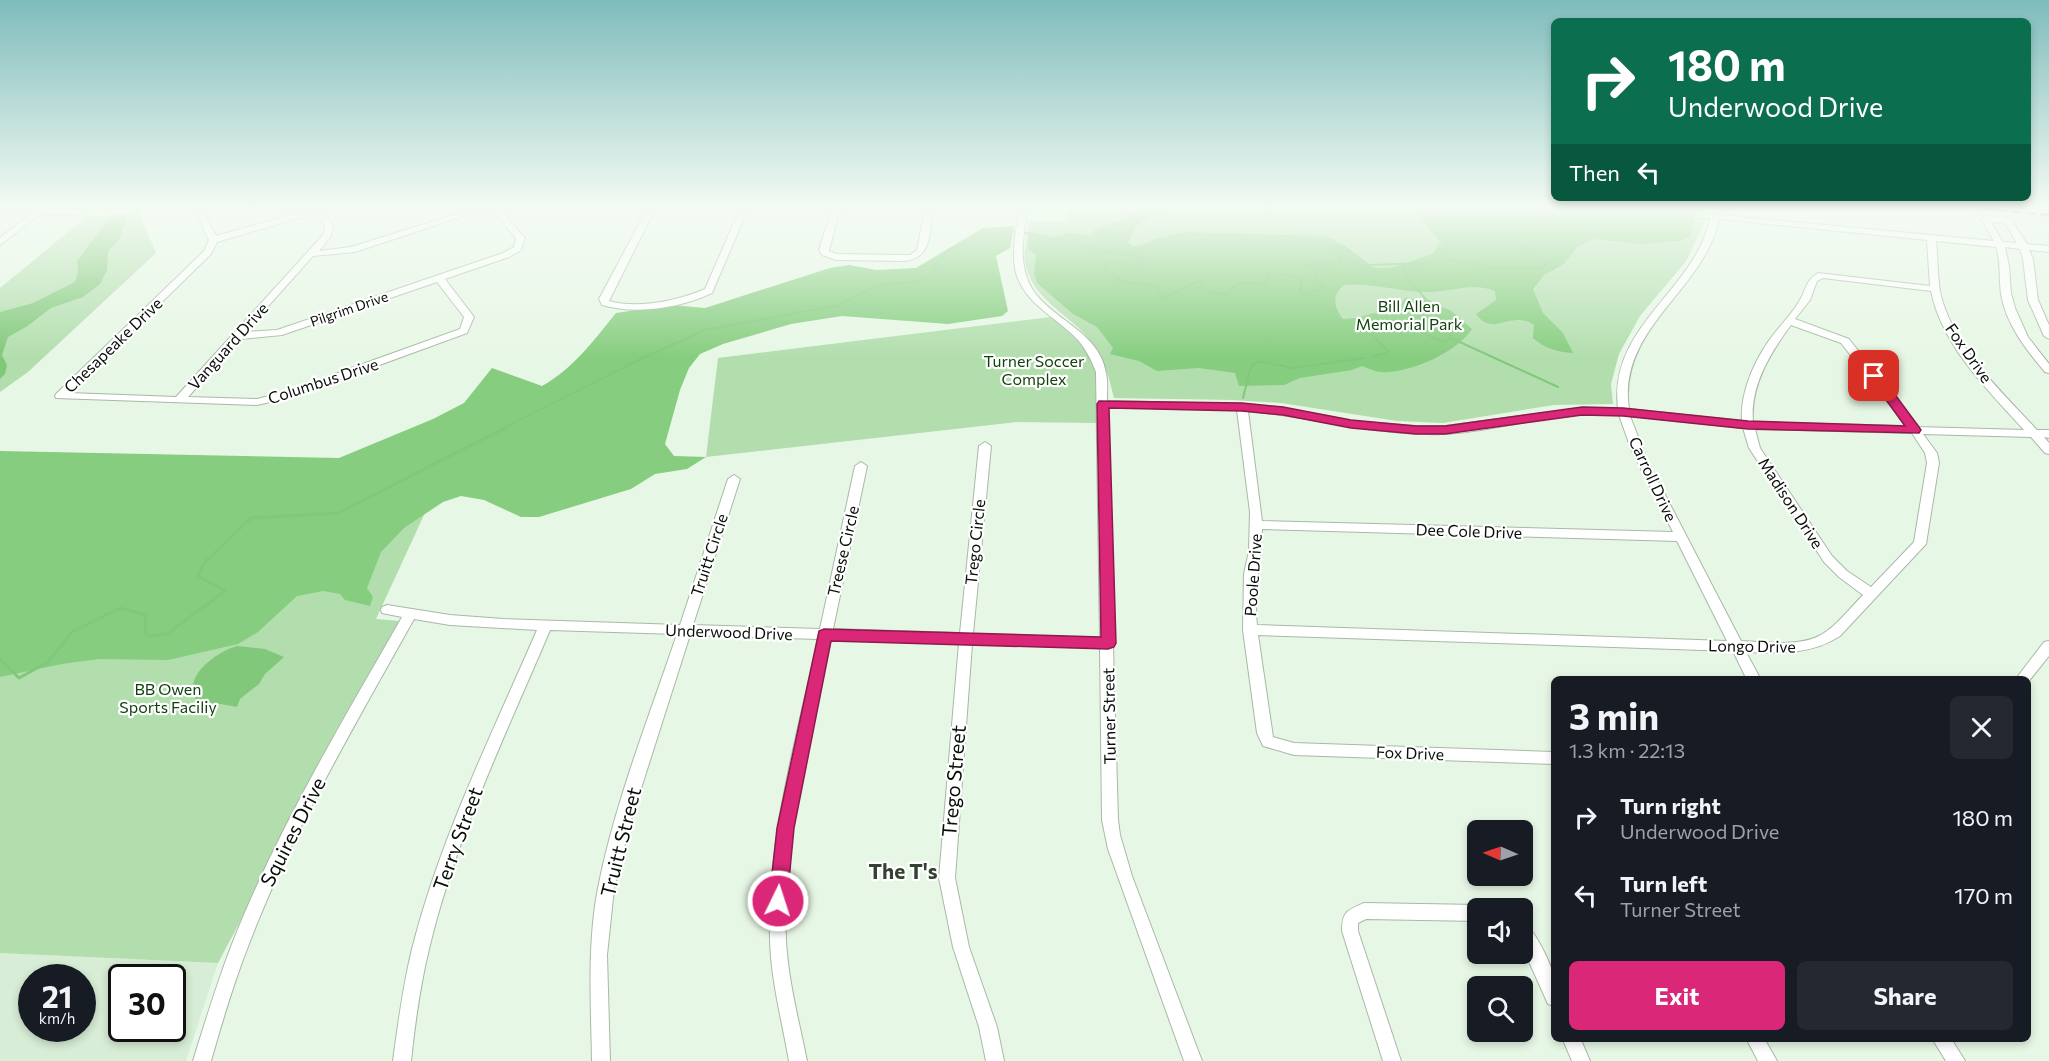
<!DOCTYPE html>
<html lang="en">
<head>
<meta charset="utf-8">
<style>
  :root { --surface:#171b24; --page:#242831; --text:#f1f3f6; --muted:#9ea1a6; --accent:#db2777 }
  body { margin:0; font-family:Commissioner,sans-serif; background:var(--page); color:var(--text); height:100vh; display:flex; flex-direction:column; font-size:22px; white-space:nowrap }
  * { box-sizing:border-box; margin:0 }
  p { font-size:20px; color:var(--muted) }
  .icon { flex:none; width:33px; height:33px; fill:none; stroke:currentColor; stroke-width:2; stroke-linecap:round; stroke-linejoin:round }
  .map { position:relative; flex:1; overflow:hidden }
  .panel { position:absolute; left:1551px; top:676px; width:480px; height:366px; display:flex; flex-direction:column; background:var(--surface); border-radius:9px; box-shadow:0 3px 9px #0003 }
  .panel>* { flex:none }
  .hud { position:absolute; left:1551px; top:18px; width:480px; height:183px; border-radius:9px; box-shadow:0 3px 9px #0003; background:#0b6e4f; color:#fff; overflow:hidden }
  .needle { width:39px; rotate:272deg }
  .buttons { position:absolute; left:1467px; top:820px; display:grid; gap:12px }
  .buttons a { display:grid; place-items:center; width:66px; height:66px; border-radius:9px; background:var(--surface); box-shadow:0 3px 9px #0003; font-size:30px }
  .speed { position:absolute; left:18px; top:964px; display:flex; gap:12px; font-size:30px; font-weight:700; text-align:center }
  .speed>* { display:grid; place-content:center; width:78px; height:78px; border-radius:50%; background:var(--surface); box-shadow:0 3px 9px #0003; line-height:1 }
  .speed small { font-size:15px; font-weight:400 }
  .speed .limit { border:3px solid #111; border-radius:9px; background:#fff; color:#111 }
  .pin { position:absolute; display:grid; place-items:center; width:51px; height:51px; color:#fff; margin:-26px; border-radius:12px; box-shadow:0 3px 9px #0006 }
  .me { position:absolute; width:66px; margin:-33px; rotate:4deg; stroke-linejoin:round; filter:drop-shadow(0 0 4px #0008) }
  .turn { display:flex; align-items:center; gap:21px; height:126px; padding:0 18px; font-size:27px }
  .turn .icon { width:78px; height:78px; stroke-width:2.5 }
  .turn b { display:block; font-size:42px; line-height:51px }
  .then { display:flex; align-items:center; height:57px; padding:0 18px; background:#0003; gap:12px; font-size:22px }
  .round { display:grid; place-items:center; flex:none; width:63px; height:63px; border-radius:9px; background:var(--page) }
  .summary { display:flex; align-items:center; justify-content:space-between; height:102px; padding:0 18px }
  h1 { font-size:36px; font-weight:700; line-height:45px }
  .button { display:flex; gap:12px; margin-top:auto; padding:12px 18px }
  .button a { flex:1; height:69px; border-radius:9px; background:var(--accent); color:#fff; font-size:24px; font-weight:700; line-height:69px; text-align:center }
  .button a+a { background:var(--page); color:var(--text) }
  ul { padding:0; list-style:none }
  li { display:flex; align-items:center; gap:18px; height:78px; padding:0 18px }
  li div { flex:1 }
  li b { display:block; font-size:22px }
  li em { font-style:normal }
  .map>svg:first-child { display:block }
  .built { fill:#d8edd5; fill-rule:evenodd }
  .green { fill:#b2dead }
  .forest { fill:#86cd7f }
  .water { fill:#81c87a }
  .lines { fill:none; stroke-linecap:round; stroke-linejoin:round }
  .stream-far1 { stroke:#81c87a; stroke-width:2 }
  .stream { stroke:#81c87a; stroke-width:3 }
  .minor-casing { stroke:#a9b8a7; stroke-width:2 }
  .minor { fill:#fff; fill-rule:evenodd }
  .rail { stroke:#404940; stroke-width:2; stroke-dasharray:10 4.5; stroke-linecap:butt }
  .route { fill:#db2777; stroke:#8e194d; stroke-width:1.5 }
  .labels { text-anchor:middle; stroke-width:4.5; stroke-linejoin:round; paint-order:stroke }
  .far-street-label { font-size:14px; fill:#080e08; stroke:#fff }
  .park-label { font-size:16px; fill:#12430f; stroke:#fff }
  .street-label { font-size:16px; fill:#080e08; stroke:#fff }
  .near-street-label { font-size:20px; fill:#080e08; stroke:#fff }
  .near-neighbourhood-label { font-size:21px; font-weight:bold; fill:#344133; stroke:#fff }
</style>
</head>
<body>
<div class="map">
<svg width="2049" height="1061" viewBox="0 0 2049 1061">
  <rect width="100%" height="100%" fill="#e7f7e5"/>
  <path class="built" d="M1900 209H2049V224L1975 216Z
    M0 953 218 963 186 1061H0ZM32 978H82V1029H32ZM122 978H172V1029H122Z"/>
  <path class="green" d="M96 209H142L139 213 156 253 28 372 0 392V288Z
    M1068 209H1703L1706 219 1687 260 1640 316 1619 354 1611 384 1613 404 1554 405 1443 423 1397 421 1281 403 1233 400 1114 398C1109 378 1104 356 1089 339 1068 313 1031 299 1025 262 1023 250 1028 233 1029 221H1066Z
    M1051 317C1069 332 1088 348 1095 371 1100 386 1096 408 1097 423L1017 422 706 457 718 358Z
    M442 476 376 619 400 621 218 963 0 953V633Z"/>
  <path class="forest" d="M1165 209 1137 225 1128 242 1132 246H1140L1157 238 1187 232 1326 236C1345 244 1346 250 1361 261 1383 278 1410 260 1433 254L1440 242 1424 221 1429 209H1689L1695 219 1690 237 1680 241 1641 244 1593 239 1577 247 1564 264 1544 275 1533 289 1543 313 1563 333 1573 353C1558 352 1544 348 1533 338L1534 325C1510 309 1493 338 1476 314L1496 300 1495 291C1472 282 1455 291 1432 292 1402 293 1373 282 1344 285 1332 295 1333 306 1343 319L1356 318 1374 313 1391 315 1397 311 1405 298 1430 300 1437 306 1450 310 1472 329C1456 353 1409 374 1380 372 1374 371 1367 368 1362 366L1352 370 1300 378 1284 385 1239 386 1235 373 1199 368 1157 371 1139 361 1110 354 1113 348 1097 327 1073 314 1037 283 1034 273 1036 255 1028 249 1029 232 1051 237 1071 233 1091 236 1095 229 1107 224 1118 222 1134 210Z
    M1014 226 1010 248 996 256 1008 311 1002 316 948 324 842 316 791 324 723 344 700 354 689 368 680 390 665 444 674 456 706 457 687 469 655 474 631 489 539 517H521L484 500 461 496 443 502 404 528 381 552 367 588 373 597 370 606 345 600 340 594 323 591 297 596 258 632 238 644 168 660 99 659 62 664 0 677V451L339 458 433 419 464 403 492 368 542 386C573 369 594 340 616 313L672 305 705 308 830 268 849 265 876 270 916 268 983 228Z"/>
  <path class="water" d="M128 215 119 240 108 251 107 270 100 284 83 297 51 308 26 327 8 337 2 355 7 365 5 374 0 379V312L33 303 75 282 78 271 77 261 109 218Z
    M237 646 265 649 284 657 265 674 259 684 240 699 237 707 221 704 201 706C176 682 213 653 237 646Z"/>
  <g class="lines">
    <path class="stream-far1" d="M1424 209 1421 218 1448 245 1447 252 1442 256
      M1500 209 1513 223
      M1105 251 1098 238 1100 234 1135 222 1160 209
      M1402 265 1410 283
      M1451 338 1558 387
      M1373 356 1389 352 1372 335 1376 330 1419 331 1443 342 1451 338C1445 320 1428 303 1416 287
      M1243 398 1251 366 1259 361 1292 368 1365 358
      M502 429 639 360 705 330 839 305 876 286 918 281 931 273 949 249 972 241 975 235C1016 223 1063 243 1104 251 1118 254 1132 255 1146 257L1137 266 1110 262 1105 265 1108 272 1119 278V281L1155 286 1163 298 1199 281 1211 293 1228 294 1238 283 1266 284 1269 273 1296 276 1302 279 1300 292 1303 295 1323 288 1316 276 1319 270 1307 265 1340 263 1341 258 1331 252 1333 248 1344 246 1368 265 1428 263 1441 257 1499 269 1544 268 1546 262 1521 246 1513 223 1576 209"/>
    <path class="stream" d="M0 659 19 678 48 662 72 632 120 608 145 615 146 636 167 634 225 591 198 576 204 563 251 518 338 513 505 428"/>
    <defs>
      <path id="minor" d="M0 209H139L135 212 102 216 40 214 0 245V238L30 214H0Z
        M194 209H202L216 236 311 209H324L323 211 333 225 331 236 319 251 351 247 472 209H485L355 252 313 256 245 332 277 330 503 253 514 247 516 238 490 209H499L525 238 521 250 509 257 445 279 474 317 467 333 292 397 257 405 56 398 55 396 56 394 204 251 209 240ZM316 213 325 225 323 235 176 397 69 393 211 254 217 242ZM437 282 464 317 460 329 285 392 257 399 188 397 240 339 282 335Z
        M647 209H655L609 301C638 309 678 301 705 289L740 209H748L712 293C680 308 636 315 602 305L599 299Z
        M832 209H840L829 251 837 254 905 255H910L917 250 925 209H933C929 232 933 257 905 261L836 260 822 255 819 250Z
        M1020 209H1028C1024 231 1019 256 1027 278 1041 318 1099 327 1106 373 1108 382 1107 392 1107 401L1242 404 1283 408 1351 421 1416 426H1445L1582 408H1618C1608 326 1696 290 1710 218L1698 217V213L1994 241 1981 219 1985 216 2008 218 2011 219 2027 244 2049 246V252L2029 250 2033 259 2038 300 2049 325V339L2044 336 2028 300 2023 259 2020 249 2005 247 2009 266 2011 293 2015 308 2028 337 2049 364V373L2045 372C2026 350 2006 324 2001 294 1999 278 2001 262 1996 247L1936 241C1938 259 1937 278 1941 296 1955 349 2001 391 2037 430H2049V438L2044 437 2049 443V454L2045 453 2031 437 1923 434 1937 453 1939 463 1926 544 1840 636C1811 655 1779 653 1746 652L1761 680H1747L1733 651 1258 635 1273 737 1294 743 1554 752V764L1294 755 1263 746 1257 733 1243 630 1244 574 1249 551 1250 512 1237 410 1107 407 1113 640 1115 643 1113 646 1118 820 1120 835 1132 876 1202 1061H1184L1108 849 1102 820 1100 648 972 644 955 878 969 947 997 1027 1004 1061H986L979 1027 953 947 939 878 959 643 831 639C811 736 781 841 786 940 788 980 799 1021 807 1061H789C782 1021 771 980 770 940 767 838 797 737 818 639L690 635 630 823 614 889 607 955 610 1061H592C591 1004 587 944 598 888 615 802 649 717 677 634L550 630C506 734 455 839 429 949 420 986 415 1023 411 1061H393C398 1023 403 986 412 949 440 838 492 734 537 630L450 625 414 619C355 725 292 831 249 944 234 982 222 1022 211 1061H193C205 1022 217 983 232 944 277 830 341 724 402 617L382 613 381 610 382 607 387 605 450 615 503 619 680 625 728 479 734 475 740 479 693 625 820 629 855 466 861 462 867 466 833 629 960 633 979 446 985 442 991 446 973 634 1100 638 1096 372C1091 359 1085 347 1075 337 1053 315 1022 302 1015 269 1012 249 1016 228 1020 209ZM1719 219 1927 240 1930 286 1818 273C1805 281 1807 288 1800 300 1791 316 1776 329 1766 345 1752 366 1740 396 1742 421L1629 409C1617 328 1705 290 1719 219ZM1991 222 2005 223 2017 243 2003 242ZM1823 278 1931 291C1942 346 1988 390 2024 430L1918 427 1849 339 1795 319 1810 300 1817 281ZM1791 325 1841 343 1906 426 1753 422C1750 385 1771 352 1791 325ZM1248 411C1313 417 1377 436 1443 434 1489 432 1536 417 1583 414 1595 414 1607 415 1619 415L1631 449 1673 532 1262 521ZM1630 416 1743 428 1749 448 1824 562 1839 577 1863 595C1850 608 1836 627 1819 636 1796 647 1765 642 1741 641L1647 460ZM1755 429 1912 433 1925 453 1927 463 1914 542 1871 587 1847 571 1832 556 1760 448ZM1262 529 1677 541 1727 641 1257 625C1253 593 1261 562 1262 529Z
        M2049 641V656L2028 682V680H2015L2044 642Z
        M1364 903 1478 905 1484 909H1478V921L1366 919 1358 923V931L1401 1061H1383L1342 931C1342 912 1347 910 1364 903Z
        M1522 922C1534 927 1551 964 1554 977 1556 986 1554 997 1554 1006L1548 1004 1522 946Z
        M1563 1040H1581L1590 1061H1572Z
        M1747 1040H1765L1777 1061H1758Z
        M1933 1040H1952L1965 1061H1946Z"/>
    </defs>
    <use href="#minor" class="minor-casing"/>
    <use href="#minor" class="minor"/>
    <path class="rail" d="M1982 209 2049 215"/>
  </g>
  <linearGradient id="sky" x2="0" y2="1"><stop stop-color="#7fbcbc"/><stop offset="0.58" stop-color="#f4fbf3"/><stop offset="1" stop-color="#f4fbf3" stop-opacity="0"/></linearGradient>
  <rect width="2049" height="358" fill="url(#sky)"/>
  <path class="route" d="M1874 372 1879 373 1919 427 1921 430 1919 433 1748 429 1623 416 1582 415 1445 434H1416L1351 428 1283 415 1242 411 1109 408 1116 643 1114 647 1108 649 831 641 794 828 787 901 785 907 778 910 772 907 769 901 777 828 819 631 824 629 1101 637 1097 404 1099 401 1242 403 1283 407 1351 420 1416 426H1445L1582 407 1623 408 1748 421 1905 426 1869 376Z"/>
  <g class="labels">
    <g class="far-street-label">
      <text transform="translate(349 309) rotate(-19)" y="5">Pilgrim Drive</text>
    </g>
    <g class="park-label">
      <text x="1409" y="312">Bill Allen<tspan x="1409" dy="18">Memorial Park</tspan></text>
      <text x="1034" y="367">Turner Soccer<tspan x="1034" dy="18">Complex</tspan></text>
      <text x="168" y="695">BB Owen<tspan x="168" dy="18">Sports Faciliy</tspan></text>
    </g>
    <g class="street-label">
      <text transform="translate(113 345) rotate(-44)" y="6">Chesapeake Drive</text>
      <text transform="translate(228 346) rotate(-48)" y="6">Vanguard Drive</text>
      <text transform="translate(1969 353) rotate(55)" y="6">Fox Drive</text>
      <text transform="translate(323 381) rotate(-18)" y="6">Columbus Drive</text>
      <text transform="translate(1653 479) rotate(65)" y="6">Carroll Drive</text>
      <text transform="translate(1791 503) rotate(57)" y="6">Madison Drive</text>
      <text transform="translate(1469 531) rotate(2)" y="6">Dee Cole Drive</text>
      <text transform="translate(975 542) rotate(-84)" y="6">Trego Circle</text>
      <text transform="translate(843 551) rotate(-77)" y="6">Treese Circle</text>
      <text transform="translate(709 555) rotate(-72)" y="6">Truitt Circle</text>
      <text transform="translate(1253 575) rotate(-86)" y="6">Poole Drive</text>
      <text transform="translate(729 632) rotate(2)" y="6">Underwood Drive</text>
      <text transform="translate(1752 646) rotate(1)" y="6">Longo Drive</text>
      <text transform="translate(1109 716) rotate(-91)" y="6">Turner Street</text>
      <text transform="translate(1410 753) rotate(2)" y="6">Fox Drive</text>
    </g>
    <g class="near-street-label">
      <text transform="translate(954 781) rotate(-85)" y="7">Trego Street</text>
      <text transform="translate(293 832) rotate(-63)" y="7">Squires Drive</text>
      <text transform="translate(458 839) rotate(-70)" y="7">Terry Street</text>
      <text transform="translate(621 842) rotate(-76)" y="7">Truitt Street</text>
    </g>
    <g class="near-neighbourhood-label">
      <text x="903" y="879">The T's</text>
    </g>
  </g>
</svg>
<div class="buttons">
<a><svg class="needle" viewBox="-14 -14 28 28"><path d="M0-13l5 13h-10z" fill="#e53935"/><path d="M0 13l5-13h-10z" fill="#9ea1a6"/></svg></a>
<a><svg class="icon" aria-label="sound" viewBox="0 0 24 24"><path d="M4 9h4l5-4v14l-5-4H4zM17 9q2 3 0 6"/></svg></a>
<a><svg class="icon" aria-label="search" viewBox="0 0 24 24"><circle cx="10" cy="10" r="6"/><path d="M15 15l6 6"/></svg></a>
</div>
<div class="speed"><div>21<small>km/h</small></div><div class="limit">30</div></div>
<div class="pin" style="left:1874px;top:376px;background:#d93025"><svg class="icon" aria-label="arrive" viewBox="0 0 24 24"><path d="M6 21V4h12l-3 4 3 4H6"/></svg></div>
<svg class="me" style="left:778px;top:901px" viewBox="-20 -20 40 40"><circle r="17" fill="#db2777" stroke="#fff" stroke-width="3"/><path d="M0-11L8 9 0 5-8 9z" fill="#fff"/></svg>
<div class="hud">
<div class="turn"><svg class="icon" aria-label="right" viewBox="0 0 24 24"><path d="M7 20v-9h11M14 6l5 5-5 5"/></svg><div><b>180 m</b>Underwood Drive</div></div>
<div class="then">Then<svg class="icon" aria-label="left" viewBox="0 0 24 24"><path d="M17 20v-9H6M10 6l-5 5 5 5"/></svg></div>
</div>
<section class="panel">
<div class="summary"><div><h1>3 min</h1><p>1.3 km · 22:13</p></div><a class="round"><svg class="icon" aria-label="close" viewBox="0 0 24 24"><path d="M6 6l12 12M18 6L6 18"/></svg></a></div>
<ul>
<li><svg class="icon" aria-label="right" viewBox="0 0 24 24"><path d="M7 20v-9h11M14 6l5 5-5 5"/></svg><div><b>Turn right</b><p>Underwood Drive</p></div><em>180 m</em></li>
<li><svg class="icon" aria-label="left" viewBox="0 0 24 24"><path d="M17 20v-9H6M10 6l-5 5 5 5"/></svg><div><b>Turn left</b><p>Turner Street</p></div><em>170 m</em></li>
</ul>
<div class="button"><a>Exit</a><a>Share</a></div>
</section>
</div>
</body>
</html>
